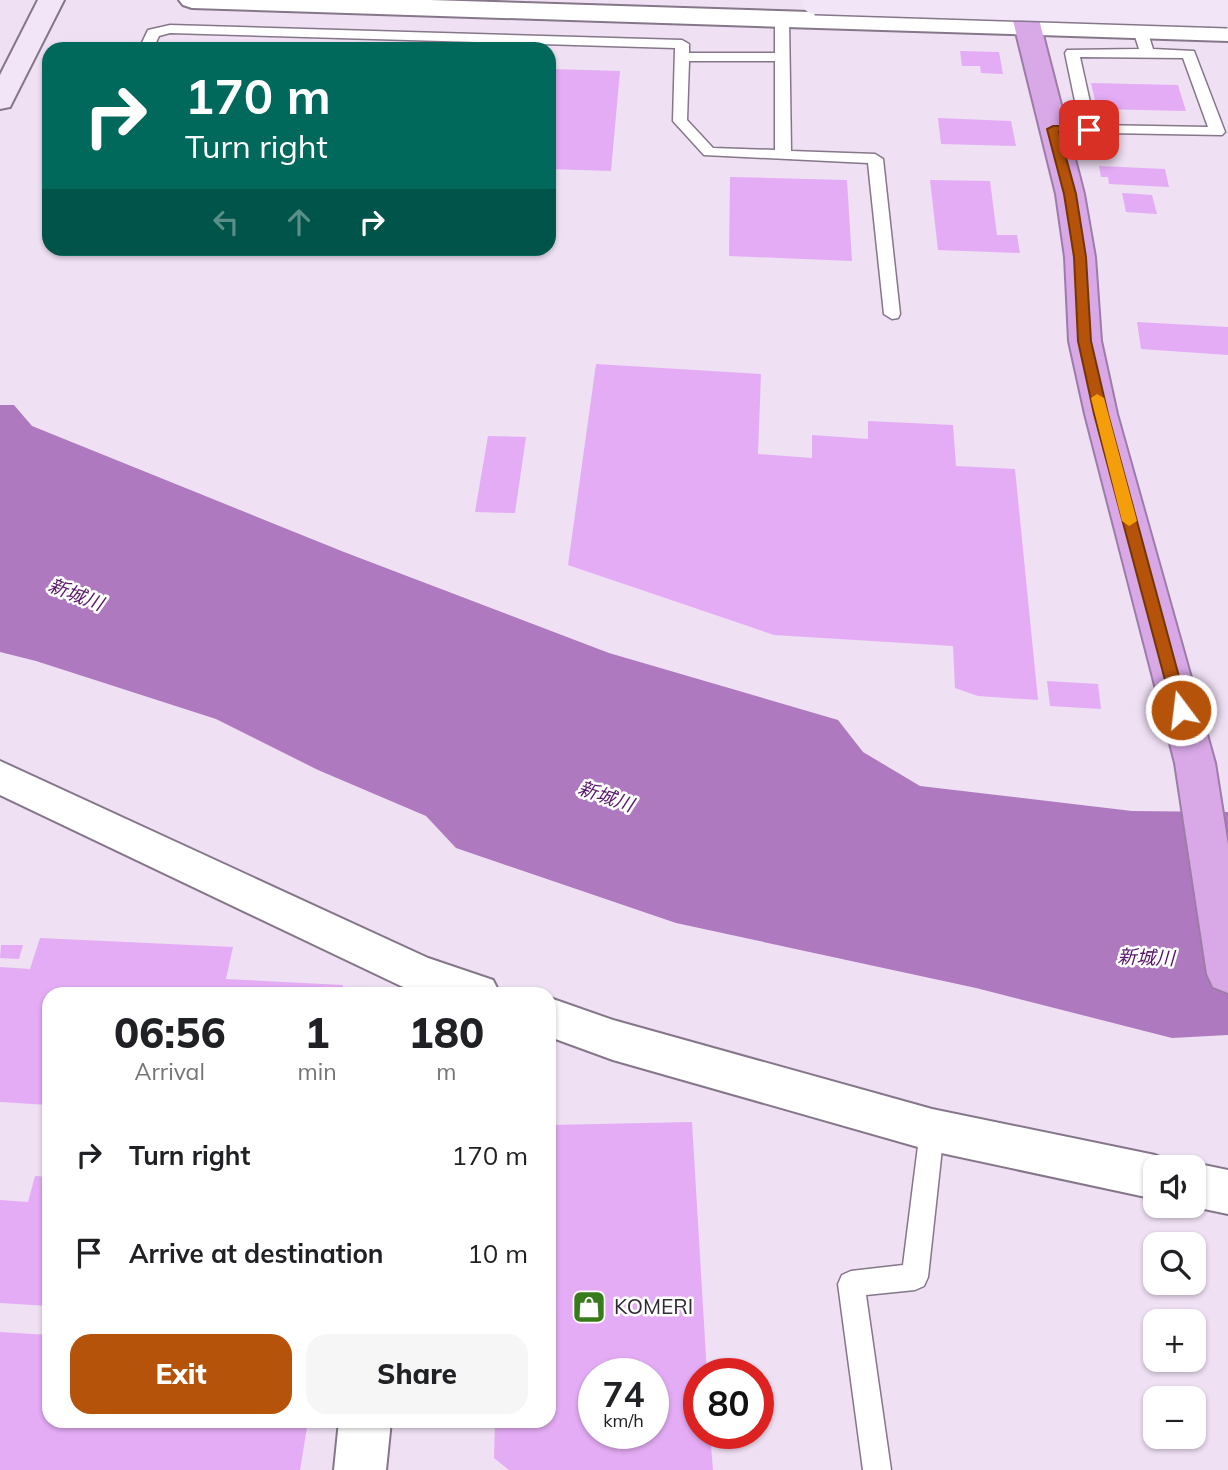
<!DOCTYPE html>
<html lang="en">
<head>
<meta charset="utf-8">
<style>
  :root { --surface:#fff; --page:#f6f6f6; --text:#202124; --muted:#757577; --accent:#b45309 }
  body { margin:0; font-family:Mulish,"Noto Sans JP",sans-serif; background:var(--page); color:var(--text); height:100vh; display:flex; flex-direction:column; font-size:26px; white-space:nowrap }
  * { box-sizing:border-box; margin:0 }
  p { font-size:23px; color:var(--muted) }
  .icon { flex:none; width:38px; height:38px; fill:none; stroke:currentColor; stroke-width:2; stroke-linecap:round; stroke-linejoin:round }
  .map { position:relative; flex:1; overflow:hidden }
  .drawer { position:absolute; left:42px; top:987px; width:514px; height:441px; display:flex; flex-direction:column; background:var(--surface); border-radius:21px; box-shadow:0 2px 5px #0004 }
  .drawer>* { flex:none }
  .hud { position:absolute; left:42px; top:42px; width:514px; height:214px; border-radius:21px; box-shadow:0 2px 5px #0004; background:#00695c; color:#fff; overflow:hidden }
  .tools { position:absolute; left:1143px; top:1155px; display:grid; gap:14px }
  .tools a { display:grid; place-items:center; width:63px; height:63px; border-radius:14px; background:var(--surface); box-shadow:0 2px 5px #0004; font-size:35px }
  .speed { position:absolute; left:578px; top:1358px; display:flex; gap:14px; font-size:35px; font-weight:700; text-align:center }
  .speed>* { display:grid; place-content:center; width:91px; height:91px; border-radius:50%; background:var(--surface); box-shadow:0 2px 5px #0004; line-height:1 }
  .speed small { font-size:18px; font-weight:400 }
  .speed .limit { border:10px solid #d22; background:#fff; color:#111 }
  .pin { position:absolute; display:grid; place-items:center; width:60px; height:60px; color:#fff; margin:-30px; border-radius:14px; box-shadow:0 4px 10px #0006 }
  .me { position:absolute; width:77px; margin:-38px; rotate:345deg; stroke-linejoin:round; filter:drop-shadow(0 0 5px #0008) }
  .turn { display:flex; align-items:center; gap:24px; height:147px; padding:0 28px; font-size:32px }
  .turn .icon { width:91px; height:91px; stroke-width:2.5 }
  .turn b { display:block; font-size:49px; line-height:60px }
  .lanes { display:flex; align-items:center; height:66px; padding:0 28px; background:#0003; justify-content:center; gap:35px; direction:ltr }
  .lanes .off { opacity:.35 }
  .eta { display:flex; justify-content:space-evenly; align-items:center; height:119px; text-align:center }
  .eta b { font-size:42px; font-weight:800; line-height:49px }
  .action { display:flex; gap:14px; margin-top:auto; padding:14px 28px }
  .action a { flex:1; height:80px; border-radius:21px; background:var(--accent); color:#fff; font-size:28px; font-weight:800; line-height:80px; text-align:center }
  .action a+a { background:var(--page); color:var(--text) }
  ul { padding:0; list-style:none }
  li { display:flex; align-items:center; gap:21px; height:98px; padding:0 28px }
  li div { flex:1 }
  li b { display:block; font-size:26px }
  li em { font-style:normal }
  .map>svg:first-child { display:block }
  .water { fill:#ae79bf }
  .building { fill:#e4acf5; fill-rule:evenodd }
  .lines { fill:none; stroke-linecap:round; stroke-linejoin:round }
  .lane-casing { stroke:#857789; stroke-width:3 }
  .street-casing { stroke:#857789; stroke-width:4 }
  .secondary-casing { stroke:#857789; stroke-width:4 }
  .highway-casing { stroke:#9d7ca8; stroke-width:4 }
  .lane { fill:#fff; fill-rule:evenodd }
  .street { fill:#fff; fill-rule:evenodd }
  .secondary { fill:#f3e5f8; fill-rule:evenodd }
  .highway { fill:#d8a8e7; fill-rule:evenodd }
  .secondary-bridge-casing { stroke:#857789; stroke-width:31; stroke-linecap:butt }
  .secondary-bridge { stroke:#f3e5f8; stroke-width:28 }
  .route { fill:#b45309; stroke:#753606; stroke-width:2 }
  .slow { fill:#f59e0b }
  .labels { text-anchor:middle; stroke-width:5; stroke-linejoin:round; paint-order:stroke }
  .water-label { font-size:19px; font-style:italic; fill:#59156b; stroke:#fff }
  .near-poi-label { font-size:21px; fill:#302a32; stroke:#fff; text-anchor:start }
</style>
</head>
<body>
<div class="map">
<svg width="1228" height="1470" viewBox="0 0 1228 1470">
  <rect width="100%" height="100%" fill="#efe0f4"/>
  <path class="water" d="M0 405H14L32 426 344 552 609 653 838 720 863 752 920 786 1132 811 1228 812V1035L1172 1038 976 988 676 923 456 848 426 816 318 770 216 719 36 661 0 652Z"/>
  <path class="building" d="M273 45 322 47 321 49H271Z
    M960 51 999 52 1003 74 981 73 980 66H962Z
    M550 69 620 71 611 171 550 169Z
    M1091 83 1178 85 1186 111 1097 109Z
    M938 118 1011 121 1016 146 941 144Z
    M1099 166 1165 169 1169 187 1109 184 1108 177H1101Z
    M730 177 847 180 852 261 729 256Z
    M930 180 990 181 997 235H1017L1020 253 938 250Z
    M1122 193 1152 195 1157 214 1126 212Z
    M1137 322 1228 327V355L1141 349Z
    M596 364 761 374 758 454 812 458V435L868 439V421L953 425 956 466 1015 469 1038 700 978 696 955 688 953 646 774 635 568 565Z
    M488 436 526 437 515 513 475 512Z
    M1047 681 1098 684 1101 709 1050 706Z
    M40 938 233 947 226 979 343 985 341 994H49V1105L0 1102V967L30 969Z
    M1 945H23L19 959 0 958Z
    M692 1122 707 1374H698V1433H710L713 1470H509L494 1458 495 1421H550V1125ZM593 1374H653V1433H593Z
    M35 1176 49 1177V1306L0 1303V1200L28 1202Z
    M0 1332 49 1335V1421H308L300 1470H0Z"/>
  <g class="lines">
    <defs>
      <path id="lane" d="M782 15 789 19 791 151 875 154 883 159 900 314 898 318 892 319 884 314 868 163 704 155 673 121 675 48 170 33 159 36 153 49H139L148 30 170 25 682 40 689 44V53H775V19ZM689 61H775V150L713 148 687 120Z
        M1140 26 1147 30 1153 49 1194 51 1225 132 1222 135 1048 132 1046 129 1048 126 1080 125 1065 53 1067 50 1139 49 1133 30ZM1080 57 1183 58 1208 127 1095 125Z
        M932 1118 941 1122 944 1130 928 1277 924 1286 915 1290 866 1295 891 1470H863L838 1284 842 1275 851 1271 903 1265 920 1130 923 1122Z"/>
      <path id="street" d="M179 0H430L1228 25V41L192 8 183 5Z
        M0 761 428 958 493 980 500 994H422L401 986 0 795Z
        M550 998 613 1020 932 1109 1155 1155 1171 1161 1174 1167H1155V1199L932 1151 613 1060 550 1037Z
        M1194 1163 1228 1170V1214L1190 1206H1194V1167H1182Z
        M339 1421H391L386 1470H334Z"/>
      <path id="secondary" d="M38 0H64L13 101 10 107 0 109V75Z"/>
      <path id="highway" d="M1008 0H1034L1084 194 1095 257 1101 341 1117 414 1215 763 1228 845V993L1213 987 1207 974 1175 763 1085 414 1069 341 1065 257 1056 194Z"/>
    </defs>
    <use href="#lane" class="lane-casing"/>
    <use href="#street" class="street-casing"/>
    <use href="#secondary" class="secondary-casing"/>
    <use href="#highway" class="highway-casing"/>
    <use href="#lane" class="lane"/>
    <use href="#street" class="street"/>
    <use href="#secondary" class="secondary"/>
    <use href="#highway" class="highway"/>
    <defs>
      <path id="secondary-bridge" d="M815 0 1228 13"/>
    </defs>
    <use href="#secondary-bridge" class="secondary-bridge-casing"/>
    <use href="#secondary-bridge" class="secondary-bridge"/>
  </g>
  <path class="route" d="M1053 126H1089L1094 130 1089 133 1059 132 1076 194 1086 257 1091 341 1108 414 1188 710 1181 716 1173 710 1094 414 1078 341 1074 257 1064 194 1047 129Z"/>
  <path class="slow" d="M1097 394 1104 398 1137 521 1129 526 1122 521 1091 398Z"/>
  <defs>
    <symbol id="shop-square" viewBox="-11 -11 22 22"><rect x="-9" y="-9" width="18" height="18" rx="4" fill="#387b1c" stroke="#fff"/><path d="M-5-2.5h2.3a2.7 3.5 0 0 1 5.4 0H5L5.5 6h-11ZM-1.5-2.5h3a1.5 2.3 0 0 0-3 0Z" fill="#fff"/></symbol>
  </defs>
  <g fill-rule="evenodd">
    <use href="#shop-square" x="570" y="1288" width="38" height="38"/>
  </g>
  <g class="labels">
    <g class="water-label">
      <text transform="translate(76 594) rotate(21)" y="7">新城川</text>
      <text transform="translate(606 796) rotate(19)" y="7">新城川</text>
      <text transform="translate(1146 957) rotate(2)" y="7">新城川</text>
    </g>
    <g class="near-poi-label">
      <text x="614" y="1314">KOMERI</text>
    </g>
  </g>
</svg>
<div class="tools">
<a><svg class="icon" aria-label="sound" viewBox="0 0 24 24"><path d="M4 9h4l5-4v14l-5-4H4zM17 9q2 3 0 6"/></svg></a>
<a><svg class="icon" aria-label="search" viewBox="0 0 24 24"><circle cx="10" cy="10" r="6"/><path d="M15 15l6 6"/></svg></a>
<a>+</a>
<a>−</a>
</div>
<div class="speed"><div>74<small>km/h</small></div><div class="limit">80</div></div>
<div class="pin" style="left:1089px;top:130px;background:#d93025"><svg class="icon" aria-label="arrive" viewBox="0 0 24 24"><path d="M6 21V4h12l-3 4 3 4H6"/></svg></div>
<svg class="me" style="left:1181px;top:710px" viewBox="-20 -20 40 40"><circle r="17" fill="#b45309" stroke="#fff" stroke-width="3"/><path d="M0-11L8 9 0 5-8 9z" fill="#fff"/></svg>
<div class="hud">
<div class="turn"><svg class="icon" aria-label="right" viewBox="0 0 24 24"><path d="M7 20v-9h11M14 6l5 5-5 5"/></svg><div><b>170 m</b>Turn right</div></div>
<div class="lanes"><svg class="icon off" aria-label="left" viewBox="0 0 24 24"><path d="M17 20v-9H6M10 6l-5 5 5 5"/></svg><svg class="icon off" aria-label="ahead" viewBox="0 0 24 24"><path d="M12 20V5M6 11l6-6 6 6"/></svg><svg class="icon" aria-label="right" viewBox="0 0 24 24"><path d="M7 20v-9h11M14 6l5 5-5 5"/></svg></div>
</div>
<section class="drawer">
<div class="eta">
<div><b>06:56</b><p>Arrival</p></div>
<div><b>1</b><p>min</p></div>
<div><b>180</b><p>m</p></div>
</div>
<ul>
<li><svg class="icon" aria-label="right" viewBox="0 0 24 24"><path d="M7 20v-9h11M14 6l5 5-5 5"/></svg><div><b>Turn right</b></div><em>170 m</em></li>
<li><svg class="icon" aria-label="arrive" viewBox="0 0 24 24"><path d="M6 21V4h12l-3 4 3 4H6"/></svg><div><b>Arrive at destination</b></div><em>10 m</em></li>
</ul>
<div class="action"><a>Exit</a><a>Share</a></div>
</section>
</div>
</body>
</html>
